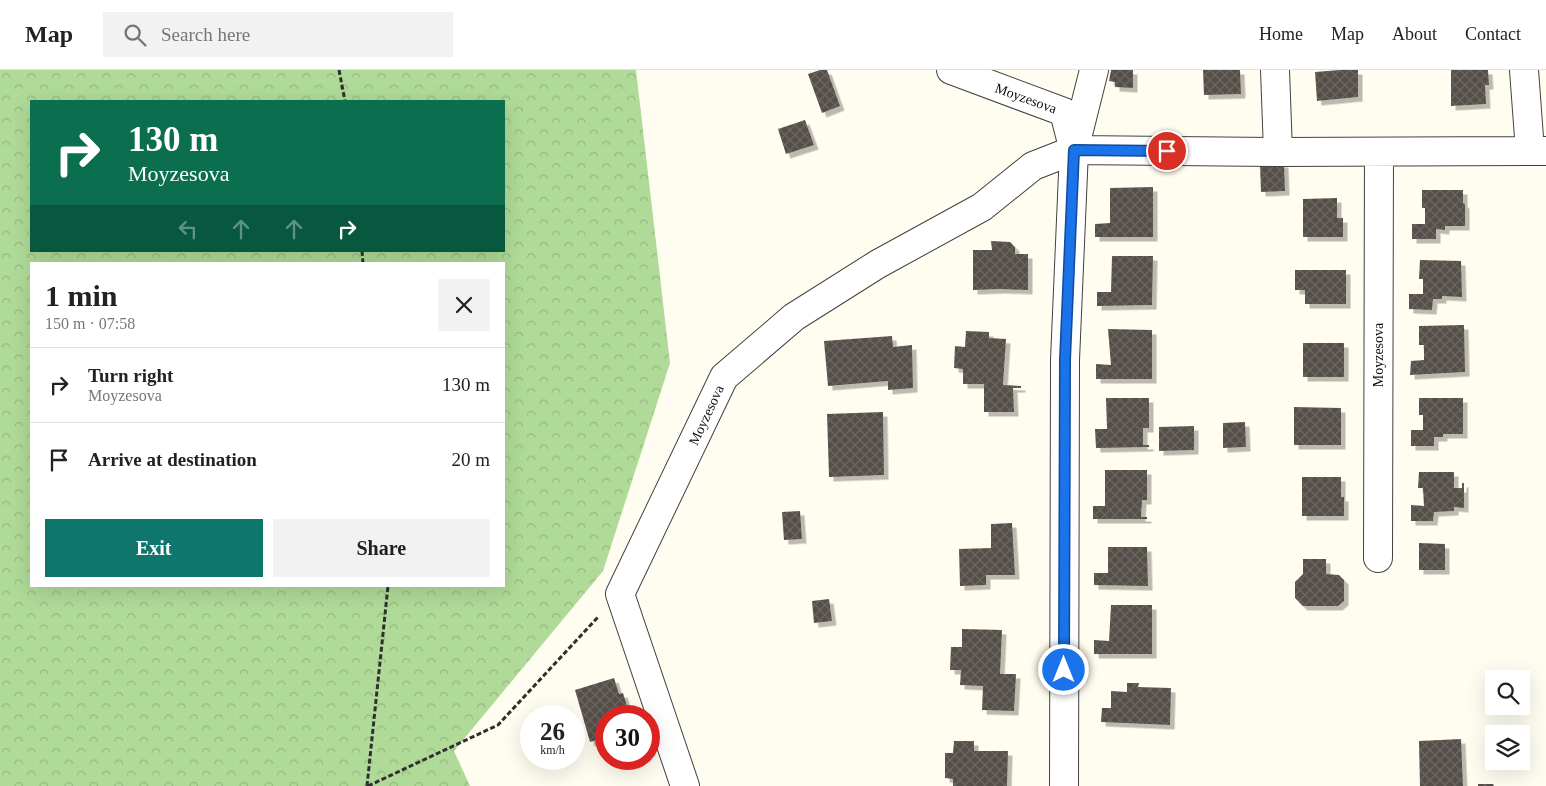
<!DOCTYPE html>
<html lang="en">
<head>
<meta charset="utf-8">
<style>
  :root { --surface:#fff; --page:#f2f2f2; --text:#222; --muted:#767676; --line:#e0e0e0; --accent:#0f766e }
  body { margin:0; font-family:Georgia,serif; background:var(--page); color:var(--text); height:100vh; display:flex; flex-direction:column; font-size:19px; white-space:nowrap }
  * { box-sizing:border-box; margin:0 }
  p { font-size:16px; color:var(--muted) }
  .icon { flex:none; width:28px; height:28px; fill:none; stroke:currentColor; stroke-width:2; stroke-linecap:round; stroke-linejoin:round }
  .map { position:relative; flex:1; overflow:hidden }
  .panel { position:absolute; left:30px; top:192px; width:475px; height:325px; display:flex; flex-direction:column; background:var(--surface); border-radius:0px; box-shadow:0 5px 20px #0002 }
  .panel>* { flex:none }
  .top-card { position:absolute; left:30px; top:30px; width:475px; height:152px; border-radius:0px; box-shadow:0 5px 20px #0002; background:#0b6e4f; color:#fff; overflow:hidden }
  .fabs { position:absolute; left:1485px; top:600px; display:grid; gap:10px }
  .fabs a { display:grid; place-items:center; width:45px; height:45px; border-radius:0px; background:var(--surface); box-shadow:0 5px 20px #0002; font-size:25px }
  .speed { position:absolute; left:520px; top:635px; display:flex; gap:10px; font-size:25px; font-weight:700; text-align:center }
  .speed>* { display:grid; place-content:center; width:65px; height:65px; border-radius:50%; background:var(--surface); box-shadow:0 5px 20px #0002; line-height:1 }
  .speed small { font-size:12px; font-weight:400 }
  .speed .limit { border:8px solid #d22; background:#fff; color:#111 }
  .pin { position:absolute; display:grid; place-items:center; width:42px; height:42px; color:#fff; margin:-21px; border:2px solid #fff; border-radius:50%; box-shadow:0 1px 5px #0007 }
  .me { position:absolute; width:55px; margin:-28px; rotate:0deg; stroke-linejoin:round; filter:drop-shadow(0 0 4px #0008) }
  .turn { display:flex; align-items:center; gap:18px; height:105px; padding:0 15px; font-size:22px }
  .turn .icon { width:65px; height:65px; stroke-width:2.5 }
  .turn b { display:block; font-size:35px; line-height:42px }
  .lanes { display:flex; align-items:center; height:48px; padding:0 15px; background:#0003; justify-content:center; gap:25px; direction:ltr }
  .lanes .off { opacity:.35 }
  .round { display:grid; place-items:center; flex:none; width:52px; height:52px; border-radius:0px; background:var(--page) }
  .overview { display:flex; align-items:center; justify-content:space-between; height:85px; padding:0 15px }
  h1 { font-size:30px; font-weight:700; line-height:38px }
  .action { display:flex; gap:10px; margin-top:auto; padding:10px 15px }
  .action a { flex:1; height:58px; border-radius:0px; background:var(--accent); color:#fff; font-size:20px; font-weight:700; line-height:58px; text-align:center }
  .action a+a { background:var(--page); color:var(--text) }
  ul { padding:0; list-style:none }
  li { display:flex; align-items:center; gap:15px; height:75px; padding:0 15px; border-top:1px solid var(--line) }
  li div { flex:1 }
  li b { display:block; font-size:19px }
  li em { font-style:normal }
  header { display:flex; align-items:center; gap:30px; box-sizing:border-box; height:70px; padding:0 25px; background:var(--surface); border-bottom:1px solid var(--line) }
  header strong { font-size:24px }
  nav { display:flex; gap:28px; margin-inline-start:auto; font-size:18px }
  .search { width:350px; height:45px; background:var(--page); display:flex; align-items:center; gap:12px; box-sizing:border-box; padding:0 18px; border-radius:0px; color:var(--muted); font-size:19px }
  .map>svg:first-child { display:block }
  .forest { fill:url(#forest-crowns); fill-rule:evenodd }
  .building { fill:url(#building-cross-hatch); filter:url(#shadow) }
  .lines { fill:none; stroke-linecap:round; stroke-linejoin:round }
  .minor-casing { stroke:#414141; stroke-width:30 }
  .path { stroke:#303030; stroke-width:3; stroke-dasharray:5 2.5; stroke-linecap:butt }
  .minor { stroke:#fff; stroke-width:28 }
  .route-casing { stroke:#114b97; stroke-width:12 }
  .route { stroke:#1a73e8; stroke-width:9 }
  .labels { text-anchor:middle; stroke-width:5; stroke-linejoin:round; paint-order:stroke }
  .street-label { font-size:14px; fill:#0e0e0e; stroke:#fff }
</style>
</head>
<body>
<header>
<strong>Map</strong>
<div class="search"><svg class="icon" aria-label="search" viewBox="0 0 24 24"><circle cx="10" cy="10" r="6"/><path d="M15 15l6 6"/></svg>Search here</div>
<nav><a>Home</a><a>Map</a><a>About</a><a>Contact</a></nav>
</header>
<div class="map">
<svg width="1546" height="716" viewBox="0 0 1546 716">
  <defs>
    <pattern id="forest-crowns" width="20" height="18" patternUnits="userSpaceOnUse" patternTransform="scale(1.25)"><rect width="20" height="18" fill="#afda97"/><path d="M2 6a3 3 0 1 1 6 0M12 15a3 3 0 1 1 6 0" fill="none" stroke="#95ba81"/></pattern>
    <pattern id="building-cross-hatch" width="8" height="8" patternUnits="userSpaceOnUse" patternTransform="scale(1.25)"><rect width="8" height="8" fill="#57504a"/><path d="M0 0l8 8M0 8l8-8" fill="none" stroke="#6a6560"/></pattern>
    <filter id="shadow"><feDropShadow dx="4.5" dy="4.5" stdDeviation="0" flood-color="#0004"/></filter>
  </defs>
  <rect width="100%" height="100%" fill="#fffdef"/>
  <path class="forest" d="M0 0H636L670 293 603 501 454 681 470 716H0ZM31 31H504V181H31ZM31 194H504V516H31Z"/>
  <path class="building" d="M820 0H827L840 36 822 43 808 4Z
    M1111 0H1133V18L1115 17V12L1109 11Z
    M1203 0H1240L1241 24 1204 25Z
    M1340 0H1358V27L1317 31 1315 2Z
    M1451 0H1488L1489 15H1485L1486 34 1451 36Z
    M805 50 814 75 786 84 778 59Z
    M1284 93 1285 121 1261 122 1260 94Z
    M1153 117V167H1095V154L1110 153V118Z
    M1422 120H1463V133L1465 134V156H1445V160L1436 159V169H1412V154H1425V138H1422Z
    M1337 128V148H1343V167H1303V129Z
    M991 171 1010 172 1015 177V184H1028V220L1000 219 973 220V180H992Z
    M1112 186H1153L1152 235 1097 236V222H1111Z
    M1420 190 1461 191 1462 227 1442 226V229H1433L1432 240 1409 239V224H1423V209H1419Z
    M1295 200H1346V234H1305V220H1295Z
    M1464 255 1465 302 1410 305 1411 291 1424 290V275H1419V256Z
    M1108 259 1152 260V309H1096V294L1111 295Z
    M966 261 989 262V268L1006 269 1003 315 1021 316V318H1013L1014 342H984V314H963V299L954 298 955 276 965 277Z
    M892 266 893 277 912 275 913 318 888 320V311L828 316 824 271Z
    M1303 273H1344V307H1303Z
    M1106 328H1149V358H1143V375H1149V377L1096 378 1095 359H1107Z
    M1419 328H1463V364H1443V367H1434V376H1411V360H1423V345H1419Z
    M1294 337 1341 338V375H1294Z
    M883 342 884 405 829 407 827 344Z
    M1245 352 1246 377 1223 378V353Z
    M1194 356V380L1159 381V357Z
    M1105 400H1147V430H1142L1141 447H1147V449H1093V436H1105Z
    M1419 402H1454V418H1462V413H1464V438L1454 437V441L1434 442 1433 451H1411V435L1424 436 1423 418H1418Z
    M1302 407H1341V427H1344V446H1302Z
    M800 441 802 469 784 470 782 442Z
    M1012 453 1015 505H986V515L960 516 959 479 991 478V454Z
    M1419 473 1445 474V500H1419Z
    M1108 477H1147L1148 516 1094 515V503H1108Z
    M1303 489H1326V504L1339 505 1344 510V531L1338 536H1303L1295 528V512L1303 504Z
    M829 529 832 551 814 553 812 531Z
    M1111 535H1152V584H1094V570L1109 571Z
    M962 559 1002 560 1000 604H1016L1014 641 982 640 983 616 960 615 961 600H950L951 577H962Z
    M614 608 619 624 623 623 630 646H606V667L590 672 575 620Z
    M1127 613H1139L1138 617 1171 618 1170 655 1101 652 1102 638H1111V621L1127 622Z
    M1461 669 1463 716H1420L1419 671Z
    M954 671H974V681H1008L1007 716H953V709L945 708V683H953Z
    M1478 714H1493L1494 716H1478Z"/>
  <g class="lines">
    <defs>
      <path id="minor" d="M951 0 1064 42 1073 77
        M1275 0 1278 82
        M1524 0 1530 81
        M1378 488 1379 82
        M685 716 620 524 724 307 794 247 878 194 982 137 1033 96 1074 80 1278 82 1546 81
        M1064 716 1065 290 1074 80 1094 0"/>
    </defs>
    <use href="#minor" class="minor-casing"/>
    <path class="path" d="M339 0 345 31
      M362 181 363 194
      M367 716 388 516
      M368 716 498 655 599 546"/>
    <use href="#minor" class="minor"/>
  </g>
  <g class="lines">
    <defs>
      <path id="route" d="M1064 600 1065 290 1074 80 1167 81"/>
    </defs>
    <use href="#route" class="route-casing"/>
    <use href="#route" class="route"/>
  </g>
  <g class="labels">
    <g class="street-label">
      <text transform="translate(1026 28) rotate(20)" y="5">Moyzesova</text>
      <text transform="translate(1378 285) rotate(-90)" y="5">Moyzesova</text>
      <text transform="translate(706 345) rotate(-65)" y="5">Moyzesova</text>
    </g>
  </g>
</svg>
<div class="fabs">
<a><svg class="icon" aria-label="search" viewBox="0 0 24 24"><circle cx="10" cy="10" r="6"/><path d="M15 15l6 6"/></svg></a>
<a><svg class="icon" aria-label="layers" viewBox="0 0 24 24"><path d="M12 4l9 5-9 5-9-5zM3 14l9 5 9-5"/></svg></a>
</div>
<div class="speed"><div>26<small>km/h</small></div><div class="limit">30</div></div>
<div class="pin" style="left:1167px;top:81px;background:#d93025"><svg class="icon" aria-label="arrive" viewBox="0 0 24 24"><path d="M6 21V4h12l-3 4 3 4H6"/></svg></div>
<svg class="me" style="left:1064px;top:600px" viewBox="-20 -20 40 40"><circle r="17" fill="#1a73e8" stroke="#fff" stroke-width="3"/><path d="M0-11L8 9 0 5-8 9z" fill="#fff"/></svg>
<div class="top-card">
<div class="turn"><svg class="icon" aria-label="right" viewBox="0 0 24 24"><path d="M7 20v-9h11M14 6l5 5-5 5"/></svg><div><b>130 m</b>Moyzesova</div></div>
<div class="lanes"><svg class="icon off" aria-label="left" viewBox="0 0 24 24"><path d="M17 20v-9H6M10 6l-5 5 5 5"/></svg><svg class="icon off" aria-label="ahead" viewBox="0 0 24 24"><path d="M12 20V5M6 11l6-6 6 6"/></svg><svg class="icon off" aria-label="ahead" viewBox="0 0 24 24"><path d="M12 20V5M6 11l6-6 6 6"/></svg><svg class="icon" aria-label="right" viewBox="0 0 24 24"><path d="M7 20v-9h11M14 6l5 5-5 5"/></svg></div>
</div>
<section class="panel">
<div class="overview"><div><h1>1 min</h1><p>150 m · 07:58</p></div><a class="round"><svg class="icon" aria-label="close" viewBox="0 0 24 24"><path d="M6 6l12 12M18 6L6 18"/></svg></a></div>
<ul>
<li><svg class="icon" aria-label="right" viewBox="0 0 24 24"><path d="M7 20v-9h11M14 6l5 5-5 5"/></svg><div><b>Turn right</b><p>Moyzesova</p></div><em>130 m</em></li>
<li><svg class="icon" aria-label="arrive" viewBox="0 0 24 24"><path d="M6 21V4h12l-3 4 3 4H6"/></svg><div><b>Arrive at destination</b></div><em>20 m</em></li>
</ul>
<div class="action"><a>Exit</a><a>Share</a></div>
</section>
</div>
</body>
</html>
